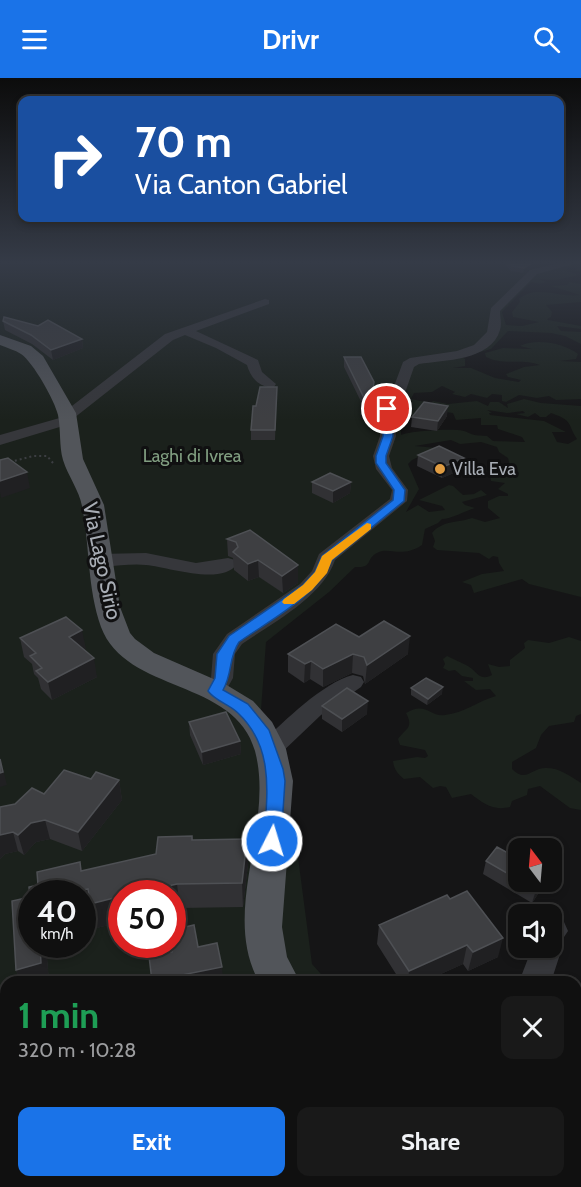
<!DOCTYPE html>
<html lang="en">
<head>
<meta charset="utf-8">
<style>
  :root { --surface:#101010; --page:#191919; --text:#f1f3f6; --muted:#9c9d9f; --line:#303030; --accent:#1a73e8 }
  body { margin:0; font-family:Cabin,sans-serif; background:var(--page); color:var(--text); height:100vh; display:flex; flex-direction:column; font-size:22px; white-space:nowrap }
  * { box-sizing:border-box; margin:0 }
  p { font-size:20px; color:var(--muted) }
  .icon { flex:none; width:33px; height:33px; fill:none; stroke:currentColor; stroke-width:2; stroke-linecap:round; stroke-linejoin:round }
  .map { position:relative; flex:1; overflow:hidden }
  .panel { position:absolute; left:0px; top:898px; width:582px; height:212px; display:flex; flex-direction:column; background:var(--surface); border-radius:18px 18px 0 0; box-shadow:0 3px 9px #0003,0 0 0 2px var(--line) }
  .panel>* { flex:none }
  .banner { position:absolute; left:18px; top:18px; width:546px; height:126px; border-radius:12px; box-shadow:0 3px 9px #0003,0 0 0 2px var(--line); background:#1a4fa0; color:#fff; overflow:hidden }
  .needle { width:39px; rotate:344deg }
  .tools { position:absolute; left:508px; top:760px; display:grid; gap:12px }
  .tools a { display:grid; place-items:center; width:54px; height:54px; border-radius:12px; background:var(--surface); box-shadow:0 3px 9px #0003,0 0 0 2px var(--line); font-size:30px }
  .speed { position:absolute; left:18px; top:802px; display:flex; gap:12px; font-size:30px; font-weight:700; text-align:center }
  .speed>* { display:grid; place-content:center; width:78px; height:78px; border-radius:50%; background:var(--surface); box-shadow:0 3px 9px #0003,0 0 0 2px var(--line); line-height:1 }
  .speed small { font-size:15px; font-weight:400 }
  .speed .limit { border:9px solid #d22; background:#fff; color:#111 }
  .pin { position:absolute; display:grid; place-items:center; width:51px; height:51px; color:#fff; margin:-26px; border:3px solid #fff; border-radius:50%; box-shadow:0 2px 6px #0007 }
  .me { position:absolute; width:66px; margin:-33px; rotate:5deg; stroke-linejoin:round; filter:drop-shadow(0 0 4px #0008) }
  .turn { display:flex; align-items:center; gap:21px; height:126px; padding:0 18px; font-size:27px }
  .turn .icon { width:78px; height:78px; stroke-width:2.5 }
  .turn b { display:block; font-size:42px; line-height:51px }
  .round { display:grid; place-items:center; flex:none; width:63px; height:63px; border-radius:12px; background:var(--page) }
  .summary { display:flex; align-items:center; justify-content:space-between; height:102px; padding:0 18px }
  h1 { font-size:36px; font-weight:800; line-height:45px; color:#1e9e55 }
  .action { display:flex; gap:12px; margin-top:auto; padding:12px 18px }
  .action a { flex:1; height:69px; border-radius:12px; background:var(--accent); color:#fff; font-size:24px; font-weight:800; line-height:69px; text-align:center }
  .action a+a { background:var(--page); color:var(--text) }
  header { display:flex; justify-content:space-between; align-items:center; height:78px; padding:0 18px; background:var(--accent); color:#fff; font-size:27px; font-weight:800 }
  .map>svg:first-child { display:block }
  .green { fill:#1b211c; fill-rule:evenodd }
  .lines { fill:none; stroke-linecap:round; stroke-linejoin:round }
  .path { stroke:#3c3e42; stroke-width:2; stroke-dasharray:2 3; stroke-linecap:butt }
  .minor { fill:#36373b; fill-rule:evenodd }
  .major { fill:#52555a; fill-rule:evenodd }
  .wall { fill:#313134 }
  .shaded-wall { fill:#202022 }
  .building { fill:#3e3f42; stroke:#4e5054; stroke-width:1.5 }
  .route { fill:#1a73e8; stroke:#114b97; stroke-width:1.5 }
  .slow { fill:#f59e0b }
  .poi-dot { fill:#e09d43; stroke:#101011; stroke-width:2 }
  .labels { text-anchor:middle; stroke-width:6; stroke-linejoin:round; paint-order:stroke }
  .far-park-label { font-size:18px; fill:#819e81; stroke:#101011 }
  .far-poi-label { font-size:18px; fill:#a8adb5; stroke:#101011; text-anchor:start }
  .street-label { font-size:21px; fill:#a8adb5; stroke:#101011 }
</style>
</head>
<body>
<header><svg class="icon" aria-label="menu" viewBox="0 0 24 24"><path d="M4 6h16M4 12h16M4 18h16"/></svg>Drivr<svg class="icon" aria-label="search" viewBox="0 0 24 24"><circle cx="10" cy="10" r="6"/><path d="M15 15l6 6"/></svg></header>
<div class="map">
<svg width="581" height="1109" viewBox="0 0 581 1109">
  <rect width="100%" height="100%" fill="#151516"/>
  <path class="green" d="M0 186 581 187V193L575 192 577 190 573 188 565 192 579 197 556 202 539 201 546 204 540 206 531 204 502 234 506 247 522 248 539 244 513 239 512 234 520 224 519 221C535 206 560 220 580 217L551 208 567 207 569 204 581 206V224L546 227 552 234 551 239 547 241 548 242 581 248V251L557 248 561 253 581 254V266L565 258 551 255 508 253 491 271 462 279 465 281V288L453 290H471L495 300 519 304 521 302 508 299 506 296 524 289 540 287C522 280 504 288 486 279L485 275 503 270 532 271 520 268C535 260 564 265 578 276L576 281 560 283 581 284V321L556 322 549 318 537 320 519 317 506 324 502 323V317L492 316 487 320 471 316 465 319 452 316 455 314 442 308 432 314 414 315 411 321 431 325 433 323 448 326 477 323 488 328 490 324H499L508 330 507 326 524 321 541 325 581 328V519L529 506 522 501 474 515 471 507 462 504 482 496 504 493 499 485 498 479 493 478 489 481 479 475 437 472 433 469 435 463 432 455C443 442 458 445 472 440L485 444 500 440 488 430V423L499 418H508V416L498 411 505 405 491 403 490 397 484 393 511 392 508 380 499 374 497 369 481 364 460 366 451 362 415 368 437 370 412 382 408 386 419 411 406 434 418 427 429 434 445 432 442 428 419 422 449 407 453 408 463 417 474 416 481 412 487 417 462 424 465 427 475 430C465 433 451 441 442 441L438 445 425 451 422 467C401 481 388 468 377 475 365 481 374 490 355 489L329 514 266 564 261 632 296 764 312 886 328 904H6V1104H421L425 1109H0ZM487 332 507 335 523 333 525 335 516 336 528 339 535 335 540 339H546L551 335C574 343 567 346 577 361L568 366 557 364 552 354H566L544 343 490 337 489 335H492ZM438 333 453 335 456 342 481 340V347H497L498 351 522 359 525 364 493 363 487 358C473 357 476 358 464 353 455 350 409 353 401 357V340ZM32 816H82V867H32ZM122 816H172V867H122Z
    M569 559 581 563V636L576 638 574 644 549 648 541 657 536 670 512 684V691C526 705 531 690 546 690 560 690 570 698 581 705V732L570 730 540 708 528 711 527 717 512 723 510 729C493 733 484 726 471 716L452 720 446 709 440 708 433 710 420 699 404 701C398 696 394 692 393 683L417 679 425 680 428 678 425 672 400 667 398 661C406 650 414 650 406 635 426 623 429 639 445 637 464 635 478 623 496 618L490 611 476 612 464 603H473V600L462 598 455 592 449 593 443 590 445 586 443 581 447 578C453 581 460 584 466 587 477 592 478 604 492 597L488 586 499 589 510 588V582L525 570 524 565 528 562 549 565Z"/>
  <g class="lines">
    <path class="path" d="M10 384 33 378H47L53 385"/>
    <path class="minor" d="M555 186H574L537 196 500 233C500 239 502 246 500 252 491 283 444 282 419 286L414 289 406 312 393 331 396 358 389 378 392 390 408 412 407 423 335 482C323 519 272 545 242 566L235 576 233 600 223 618 215 621 207 618 204 613 211 600 213 576 227 556 300 506 312 493 319 476 390 421 392 412 376 391 373 378 380 358 379 331 382 323 393 311 403 284 410 280 457 273 474 267 487 254 491 230 530 192Z
      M265 221 269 222V226L196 253 258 282 262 294 276 306 274 309C260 311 250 299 247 287L216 270 185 257 173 262 74 340 73 345 0 367V357L63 339 60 335 62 332 68 331 165 256Z
      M146 475 196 485 228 480 235 482 237 486C222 508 168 489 146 487 131 485 115 489 99 488L92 486 90 482 92 478 99 476Z
      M353 597 361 599 364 604 361 609 321 637 279 677 270 680 261 677 258 671 261 665C285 643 322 605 353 597Z
      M552 840 564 844 568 853 560 865 562 870 551 904H519L532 870H552Z
      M495 1104H533L532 1109H494Z"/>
    <path class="major" d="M0 257 31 268 43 278 76 335 83 381 104 427 120 529 130 555 135 561 154 575 225 606 253 623 272 644 286 671 293 703 282 849 287 879 300 904H259C220 833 275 748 255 673 235 600 126 616 101 549 87 509 90 469 82 428 79 412 68 398 63 382 59 368 61 352 58 337 55 323 33 284 21 276 15 272 7 270 0 267Z
      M365 1104H414L416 1109H367Z"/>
  </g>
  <path class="wall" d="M504 186H537L523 195 511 193Z
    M3 243 38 248 82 261 83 270 53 282 32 266 5 252Z
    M344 279 373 314 370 342 344 289Z
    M277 309 275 362H251V352L256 328Z
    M447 338 437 353 411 349 412 339Z
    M418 377 463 391 442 400 417 388Z
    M312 404H351L350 415 333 425 312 415Z
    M250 452 298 505 283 515 259 499 248 503 234 492 233 480 228 478 227 461Z
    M359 559 408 576 365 606 363 598 352 595 323 609 310 601 304 605 288 594V576Z
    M20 560 86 571H84L97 599 52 622 41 611 38 600 34 596 32 586 24 579Z
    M411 610 442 616 427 627 411 617Z
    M322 628 367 636 342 654 322 641Z
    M189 644 240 663 241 676 203 687 190 657Z
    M91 701 119 702 122 722 82 773 50 761 36 764 24 777 18 773 5 776 0 781V729L15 726Z
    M192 758 193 762 247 761 248 786 243 829 180 830 172 832V816H122V844L96 850 92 836 82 838V816H32V867H46L49 904H20L16 892 12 823 30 819 29 809 38 807 37 794 80 784 82 793 156 776 158 759Z
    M519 781V804H544L542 810 532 825 483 796 486 783Z
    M447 817 498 879 468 893 463 886 423 904H401L377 866 379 847Z
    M581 943V1058L577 1062 576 1060V947Z
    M212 1104H273L264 1109H214Z"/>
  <path class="shaded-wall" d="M530 186H537L523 195 524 190Z
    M82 261 83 270 53 282 51 272Z
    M448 328 447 338 437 353 438 343Z
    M464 380 463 391 442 400 443 389Z
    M27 394 30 410 1 420 0 414V403Z
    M351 404 350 415 333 425V413Z
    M258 482 259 499 248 503V486Z
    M298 487V505L283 515 282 498Z
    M82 552 86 571 73 577 69 559Z
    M410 558 408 576 365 606 367 587Z
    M353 576 352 595 323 609V591Z
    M94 580 97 599 52 622 48 604Z
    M311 583 310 601 304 605 305 586Z
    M443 609 442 616 427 627 428 621Z
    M368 623 367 636 342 654V641Z
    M240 663 241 676 203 687 202 674Z
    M0 679 7 707 0 709Z
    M119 702 122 722 82 773 78 754Z
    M45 742 50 761 36 764 24 777 18 757 31 745Z
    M13 754 18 773 5 776 0 781V757Z
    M247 761 248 786 243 829 242 805Z
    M80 784 86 811H88L122 818V844L96 850 92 836 82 838V816H65L81 793Z
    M541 804H544L542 810 532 825 536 812Z
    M177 806 180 830 172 832V816H132Z
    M503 860 498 879 468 893 473 874Z
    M40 867H46L49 904H20L16 892Z
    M467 867 463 886 423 904H408L409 893Z
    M222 889 223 902 211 904H153L152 903Z
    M79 1104H99L89 1109H80Z
    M242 1104H273L264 1109H232Z"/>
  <path class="building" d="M510 186H530L524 190 512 188Z
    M4 239 38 248 48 242 82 261 51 272 31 257 3 243Z
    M344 279H361L374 304 370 332Z
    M260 309H277L275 352H251L253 328H256Z
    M424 324 448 328 438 343 412 339Z
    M439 368 464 380 443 389 418 377Z
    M8 380 27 394 0 403V382Z
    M330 395 351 404 333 413 312 404Z
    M250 452 298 487 282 498 258 482 248 486 233 474 238 469 236 464 227 461Z
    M66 539 82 552 69 559 94 580 48 604 36 593 42 590 30 578 36 575 20 560Z
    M384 543 410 558 367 587 364 579 353 576 323 591 311 583 305 586 288 576 336 546 359 559Z
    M426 600 443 609 428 621 411 610Z
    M347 610 368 623 342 641 322 628Z
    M226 634 240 663 202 674 189 644Z
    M0 681 3 694 0 695Z
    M64 692 91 701 96 694 119 702 78 754 45 742 31 745 18 757 13 754 0 757V729L15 726 32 710 44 716Z
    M192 758V762L247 761 242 805 177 806 132 816H122V818L90 826 88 811 65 816H32V867H40L41 885 16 892 12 823 30 819 29 809 38 807 37 794 80 784 81 793 156 776 158 759Z
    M497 769 519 781V802L486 783Z
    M522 804H541L536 812Z
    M467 813 503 860 473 874 467 867 409 893 379 847 447 817 450 821Z
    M194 847 198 869 217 865 222 889 152 903 149 878 172 874 171 867H172V852Z
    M581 943V1040L576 1034V947Z
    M28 1104H79L80 1109H29Z
    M216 1104H242L232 1109H218Z"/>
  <linearGradient id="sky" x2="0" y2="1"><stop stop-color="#0c0c0c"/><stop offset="0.54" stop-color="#353b47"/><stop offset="1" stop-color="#353b47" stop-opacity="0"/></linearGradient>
  <rect width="581" height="342" fill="url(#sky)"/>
  <path class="route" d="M383 329 391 331 393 358 386 378V385L405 412 404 423 332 482C318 518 270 542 239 564 228 581 233 594 223 612L248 626 269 652 283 691 285 703 281 763 279 768 272 770 266 768 264 763C267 717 275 670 238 635 229 626 215 623 208 613L215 600 217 576 229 558 303 507 315 494 322 478 393 422 394 412 376 385V378L383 358Z"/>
  <path class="slow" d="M367 445 371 446V451L332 482 327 495 312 512 294 526H284L282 524 284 521 303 507 315 494 322 478Z"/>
  <circle class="poi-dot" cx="440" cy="391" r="6"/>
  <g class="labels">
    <g class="far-park-label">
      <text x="192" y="384">Laghi di Ivrea</text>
    </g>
    <g class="far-poi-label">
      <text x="452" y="397">Villa Eva</text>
    </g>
    <g class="street-label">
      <text transform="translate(102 483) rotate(78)" y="7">Via Lago Sirio</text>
    </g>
  </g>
</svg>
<div class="tools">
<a><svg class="needle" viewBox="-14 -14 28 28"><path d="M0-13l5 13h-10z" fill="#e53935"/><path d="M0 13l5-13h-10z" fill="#9c9d9f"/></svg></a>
<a><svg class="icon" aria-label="sound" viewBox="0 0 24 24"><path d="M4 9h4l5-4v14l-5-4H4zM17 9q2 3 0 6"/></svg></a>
</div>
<div class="speed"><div>40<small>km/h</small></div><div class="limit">50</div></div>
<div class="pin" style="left:387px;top:331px;background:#d93025"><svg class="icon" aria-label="arrive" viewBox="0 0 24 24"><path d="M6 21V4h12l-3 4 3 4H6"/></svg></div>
<svg class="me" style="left:272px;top:763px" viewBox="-20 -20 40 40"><circle r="17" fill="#1a73e8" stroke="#fff" stroke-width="3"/><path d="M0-11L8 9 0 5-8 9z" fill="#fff"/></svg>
<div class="banner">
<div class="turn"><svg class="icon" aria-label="right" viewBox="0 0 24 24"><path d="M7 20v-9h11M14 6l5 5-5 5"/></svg><div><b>70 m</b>Via Canton Gabriel</div></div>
</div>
<section class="panel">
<div class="summary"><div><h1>1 min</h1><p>320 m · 10:28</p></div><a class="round"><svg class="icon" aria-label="close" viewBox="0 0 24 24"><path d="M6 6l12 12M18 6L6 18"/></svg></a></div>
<div class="action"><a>Exit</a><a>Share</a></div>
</section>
</div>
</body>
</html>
